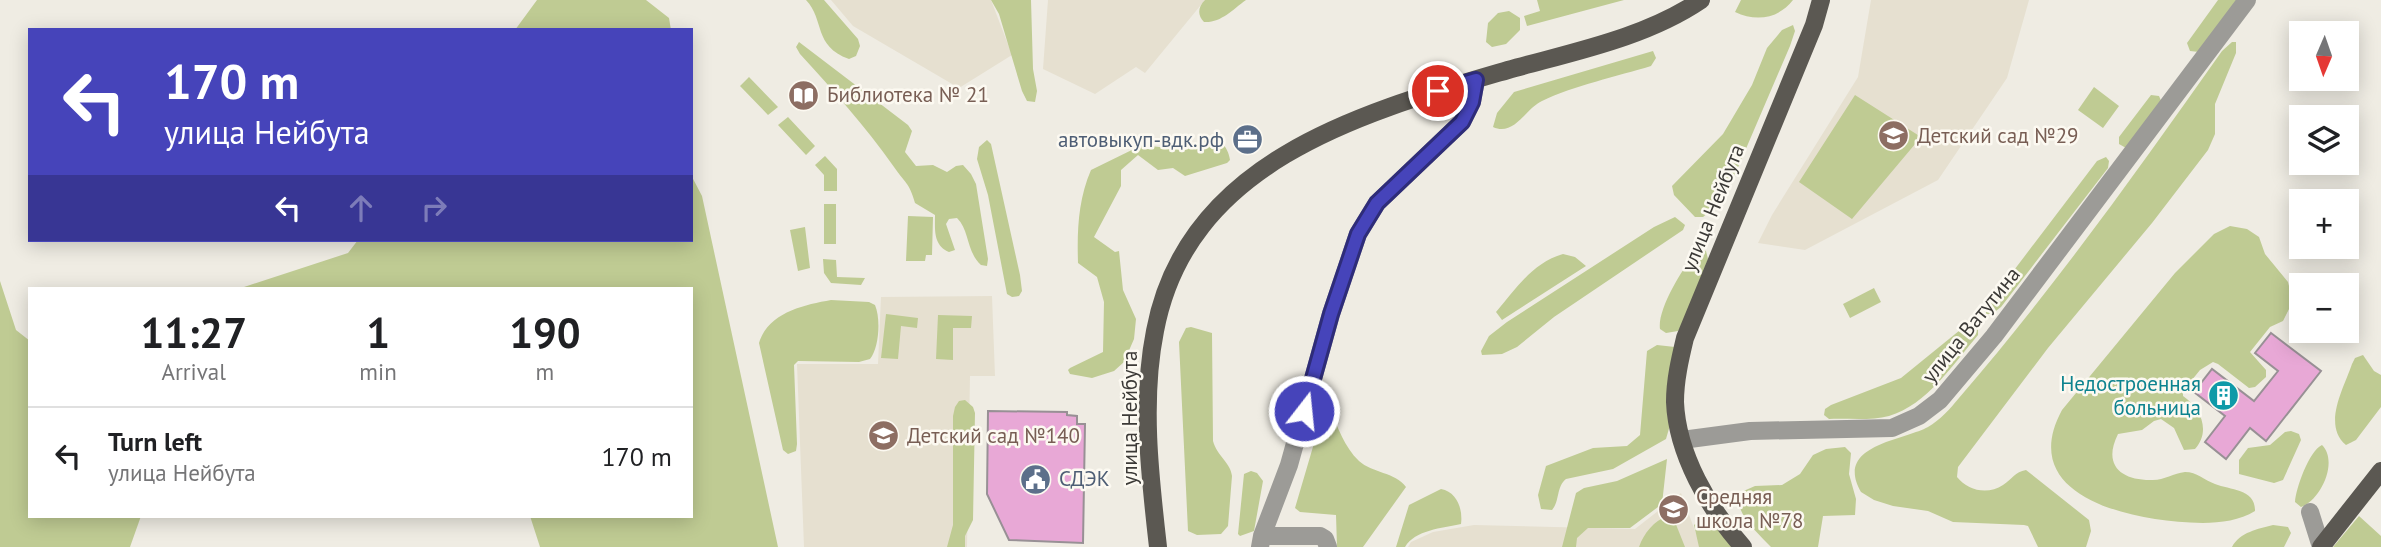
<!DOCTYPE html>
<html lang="en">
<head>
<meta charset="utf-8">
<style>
  :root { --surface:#fff; --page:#f6f6f6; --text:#202124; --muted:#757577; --line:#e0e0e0 }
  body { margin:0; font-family:"PT Sans",sans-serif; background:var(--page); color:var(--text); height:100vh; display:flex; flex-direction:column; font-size:26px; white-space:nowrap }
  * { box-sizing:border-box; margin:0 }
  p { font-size:23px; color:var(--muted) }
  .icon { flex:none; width:38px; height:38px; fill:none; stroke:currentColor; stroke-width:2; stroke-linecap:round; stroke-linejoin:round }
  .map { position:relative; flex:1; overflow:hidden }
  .side { position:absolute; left:28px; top:287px; width:665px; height:231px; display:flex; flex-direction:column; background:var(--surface); border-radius:0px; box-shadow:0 4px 18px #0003 }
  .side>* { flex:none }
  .hud { position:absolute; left:28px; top:28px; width:665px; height:214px; border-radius:0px; box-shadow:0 4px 18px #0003; background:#4644ba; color:#fff; overflow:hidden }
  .needle { width:46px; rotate:182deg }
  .tools { position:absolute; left:2289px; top:21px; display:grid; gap:14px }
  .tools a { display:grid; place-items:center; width:70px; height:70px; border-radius:0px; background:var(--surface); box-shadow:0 4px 18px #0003; font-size:35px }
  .pin { position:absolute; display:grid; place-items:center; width:60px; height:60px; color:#fff; margin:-30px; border:4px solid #fff; border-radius:50%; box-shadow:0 2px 7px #0007 }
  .me { position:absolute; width:77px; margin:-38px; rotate:16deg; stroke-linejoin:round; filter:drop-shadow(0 0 5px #0008) }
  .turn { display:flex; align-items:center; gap:24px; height:147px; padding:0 21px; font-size:32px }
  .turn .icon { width:91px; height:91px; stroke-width:2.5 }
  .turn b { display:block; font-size:49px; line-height:60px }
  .lanes { display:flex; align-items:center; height:66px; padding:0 21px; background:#0003; justify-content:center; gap:35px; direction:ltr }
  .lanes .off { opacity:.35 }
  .eta { display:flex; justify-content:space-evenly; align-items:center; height:119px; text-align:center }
  .eta b { font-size:42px; font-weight:600; line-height:49px }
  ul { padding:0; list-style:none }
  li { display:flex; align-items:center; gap:21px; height:98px; padding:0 21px; border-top:2px solid var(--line) }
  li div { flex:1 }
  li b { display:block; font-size:26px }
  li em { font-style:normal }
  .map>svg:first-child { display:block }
  .built { fill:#e6e0d0 }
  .green { fill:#bfcb93 }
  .building { fill:#e8a8d6; stroke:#989095; stroke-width:2 }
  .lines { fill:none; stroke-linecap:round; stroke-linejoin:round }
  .minor { stroke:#9c9b97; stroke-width:18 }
  .major { stroke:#5b5852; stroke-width:18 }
  .route-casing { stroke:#2e2c79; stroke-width:18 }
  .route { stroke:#4644ba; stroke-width:12 }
  .labels { text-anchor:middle; stroke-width:5; stroke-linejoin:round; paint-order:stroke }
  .education-label { font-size:21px; fill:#785e54; stroke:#fcf9f1; text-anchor:start }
  .service-label { font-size:21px; fill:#4e5e75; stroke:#fcf9f1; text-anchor:end }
  .street-label { font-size:21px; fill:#3c3a37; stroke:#fcf9f1 }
  .culture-label { font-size:21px; fill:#0d838f; stroke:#fcf9f1; text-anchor:end }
</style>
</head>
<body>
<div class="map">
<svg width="2381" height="547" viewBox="0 0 2381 547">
  <rect width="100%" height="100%" fill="#efece3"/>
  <path class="built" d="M831 0H991L1012 55 959 88 853 26Z
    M1048 0H1205L1145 73 1136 67 1095 94 1043 69Z
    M1871 0H2029L2007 78 1938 180 1805 250 1758 243 1772 215 1858 77Z
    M992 296 995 376H970L967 547H804L797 364H878L881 297Z
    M1681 493 1701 547H1408L1411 542 1433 532 1474 525 1635 529Z"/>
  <path class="green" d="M537 0H646L669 18 671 30H515Z
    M806 0H824L858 39 860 46 856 56 849 59C813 46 825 20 806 0Z
    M991 0H1031L1033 69 1037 91 1035 102 1027 101 1022 91 999 14Z
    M1205 0H1246C1232 10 1221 23 1204 22 1197 15 1198 7 1205 0Z
    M1537 0H1624L1527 26 1524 16 1540 11Z
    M1741 0H1793C1778 19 1756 22 1735 12Z
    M2218 0H2238L2199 52 2190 51 2187 43Z
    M1509 11 1520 18V30L1506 44 1492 47 1486 42 1488 23 1498 13Z
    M1793 25 1795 31 1790 46 1724 200 1703 217H1695L1674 195 1672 186 1723 134 1752 85 1767 48 1782 30Z
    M799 42 908 125 912 131 905 152 916 166 933 165 947 172 956 166 963 165 971 174 976 184 988 259 987 266 981 265C966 251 970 231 957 218L949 219 946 224 955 250 949 252C933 245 935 230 935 215L915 203C909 182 905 183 894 167 865 126 833 90 800 54L796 47Z
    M2232 42H2236V53L2215 104V134L2208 150 2152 223 2048 348 1958 467 1957 477C1968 491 1988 495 2003 485 2012 479 2015 472 2026 470L2089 520 2091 531 2086 547H2038L2028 526 2024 525 1953 522 1928 511 1893 506 1874 500 1861 492C1834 445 1902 441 1928 427 1940 420 1950 409 1959 398 2054 288 2138 170 2222 51Z
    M1653 51 1656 58 1651 66C1618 76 1573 86 1542 101 1526 108 1514 137 1493 127L1497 113 1514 92Z
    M749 77 778 107 768 115 740 86Z
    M2094 87 2119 106 2103 128 2078 110Z
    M1855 95 1921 137 1852 219 1799 182Z
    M2151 95 2159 96 2162 103 2126 148 2119 144V137Z
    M788 117 815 146 806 155 778 125Z
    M1211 137C1221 138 1229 150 1230 160L1227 163 1185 176 1173 168 1158 170 1138 155 1121 170V186L1094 237 1115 252 1119 251 1123 290 1136 319 1134 339 1124 362 1114 371 1092 378 1070 374 1068 370 1070 368 1103 352 1104 302 1097 277 1078 263C1077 231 1078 200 1091 170L1142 145 1185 150Z
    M987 140 991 144 1020 275 1022 291 1019 296 1012 297 1007 294 988 195 977 159 979 147Z
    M825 156 837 169V191H824V175L815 165Z
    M2106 157 2109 161 2108 168 2001 307 1992 314H1986V307L2097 161Z
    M691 175 702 196 778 547H540L530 516H691V289H238L348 253 358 240H691Z
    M824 204H836V244H824Z
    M908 216 933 217 932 255H926L925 261H906Z
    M1675 217 1685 225 1683 230 1554 317 1517 347 1502 354 1482 355 1481 351 1489 336 1507 322 1654 227Z
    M2230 226 2247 229 2259 237 2265 254 2288 282 2290 290 2291 305 2283 321 2270 327 2250 352 2266 370V377L2255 387 2249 388 2218 364 2213 362 2200 370 2183 391V396C2201 408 2211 431 2195 449L2184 450 2174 428 2161 419 2154 421 2142 430 2118 434C2102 466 2122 481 2153 480 2164 480 2174 473 2185 472 2197 472 2204 480 2215 484 2230 490 2256 489 2255 511 2227 528 2187 523 2155 519 2097 510 2023 482 2062 410L2175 273 2214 234Z
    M805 227 810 268 798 271 790 230Z
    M1703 250 1706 251 1708 259 1683 323 1678 331 1666 333 1660 329C1657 309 1684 266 1697 251Z
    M1563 254 1575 257 1586 266 1502 320 1496 312C1516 289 1532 263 1563 254Z
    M823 259 836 260 837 277 865 278 861 285 831 283 824 273Z
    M0 281 16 330 30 341V516H141L130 547H0Z
    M1874 288 1881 302 1850 318 1843 304Z
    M831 300 869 302 875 305C881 319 879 348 870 359L859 362 798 361 794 365 797 444 796 451 788 454 783 450 759 343C768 313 803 305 831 300Z
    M886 314 918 318 917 328 901 326 898 359 881 358Z
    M938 315 972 316 971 328H953V360L936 359Z
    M1973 325 1978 329V335C1954 363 1927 405 1889 416 1870 421 1848 418 1829 419L1824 415 1825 409 1831 405 1901 378 1965 326Z
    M1191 327 1212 333 1213 441C1217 456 1231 463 1232 476L1228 526 1221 534 1197 535 1188 531 1179 342 1186 328Z
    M1657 345 1675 347 1670 425 1666 439 1613 469 1566 479C1556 487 1560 501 1552 510L1541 509 1538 495 1546 466 1593 448 1627 446 1640 435 1647 351Z
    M2363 355 2374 371 2381 375V407L2356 440 2346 445C2322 425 2344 388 2352 364L2355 358Z
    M965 400 973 407 975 413 973 520 965 536V547H947L953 525V416L955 407 959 401Z
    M1325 406 1329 409C1338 426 1344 447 1359 461 1372 473 1395 472 1406 487L1363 547H1337L1336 515 1300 512 1295 508Z
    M2291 431 2299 434 2301 440 2283 480 2274 483 2239 474V460L2248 448 2270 445 2285 432Z
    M2322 445C2339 462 2320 501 2301 507L2295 502C2296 488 2309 451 2322 445Z
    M1845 447 1851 453 1849 474 1856 499 1855 515 1823 516 1818 547H1771C1759 534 1733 512 1739 493L1755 486 1782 485 1800 474 1813 455 1826 449Z
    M1667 459 1662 504 1630 528H1588L1577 538 1576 547H1562L1576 493 1584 488 1617 481Z
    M1251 471 1257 473 1263 481 1254 531 1240 536 1238 534 1244 474Z
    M1441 489C1457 492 1463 509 1461 524 1442 528 1415 530 1405 547H1396L1409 505Z
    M1667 516 1675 522 1685 547H1639C1644 533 1654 521 1667 516Z
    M2359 516 2381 536V547H2333Z
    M1699 521C1716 520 1723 535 1732 547H1699L1694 525Z
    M2273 525 2288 527 2291 533 2284 547H2232C2240 532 2258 529 2273 525Z"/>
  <path class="building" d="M2271 333 2321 371 2266 441 2250 428 2226 459 2205 442 2225 416 2194 392 2212 369 2254 401 2278 371 2255 353Z
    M988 411 1067 412V415L1077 416V424H1085L1083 543 1009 540 987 494Z"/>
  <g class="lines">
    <path class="minor" d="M1682 440 1750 431 1892 428 1919 416 1940 400 1994 336 2247 0
      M2310 512 2321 547
      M1262 536H1320L1325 539 1328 547
      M1260 547 1262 536 1289 465 1331 314 1358 234 1377 203 1462 122 1472 102 1476 80"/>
    <path class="major" d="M1158 547C1150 477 1141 401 1155 331 1187 160 1364 112 1508 70 1572 52 1645 38 1701 0
      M1743 547C1709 509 1677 454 1675 402 1675 380 1680 359 1685 338L1814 25 1821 0
      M2321 547 2381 471"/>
  </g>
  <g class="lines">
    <defs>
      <path id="route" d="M1304 411 1331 314 1358 234 1377 203 1462 122 1472 102 1476 80 1438 91"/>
    </defs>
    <use href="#route" class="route-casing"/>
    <use href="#route" class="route"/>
  </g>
  <defs>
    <symbol id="library-disc" viewBox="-11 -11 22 22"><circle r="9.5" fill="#8d6e63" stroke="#fcf9f1"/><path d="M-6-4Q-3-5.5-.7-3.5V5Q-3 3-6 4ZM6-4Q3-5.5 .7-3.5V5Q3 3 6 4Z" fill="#fff"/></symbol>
    <symbol id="school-disc" viewBox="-11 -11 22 22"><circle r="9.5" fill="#8d6e63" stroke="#fcf9f1"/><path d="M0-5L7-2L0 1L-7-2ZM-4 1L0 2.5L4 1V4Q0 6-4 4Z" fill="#fff"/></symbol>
    <symbol id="office-disc" viewBox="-11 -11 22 22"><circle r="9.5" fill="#5c6f8a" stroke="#fcf9f1"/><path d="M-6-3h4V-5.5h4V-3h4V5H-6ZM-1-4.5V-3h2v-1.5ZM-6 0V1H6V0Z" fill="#fff"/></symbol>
    <symbol id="building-disc" viewBox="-11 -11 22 22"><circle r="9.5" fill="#0f9aa8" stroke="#fcf9f1"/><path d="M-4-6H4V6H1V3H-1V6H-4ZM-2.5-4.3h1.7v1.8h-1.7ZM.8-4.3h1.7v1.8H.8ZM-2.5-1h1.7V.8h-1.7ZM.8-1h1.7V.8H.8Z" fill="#fff"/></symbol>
    <symbol id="civic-disc" viewBox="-11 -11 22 22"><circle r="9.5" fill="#5c6f8a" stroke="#fcf9f1"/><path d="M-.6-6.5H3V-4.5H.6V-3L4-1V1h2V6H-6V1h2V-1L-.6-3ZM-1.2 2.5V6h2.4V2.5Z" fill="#fff"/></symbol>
  </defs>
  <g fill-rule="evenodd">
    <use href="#library-disc" x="786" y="78" width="35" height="35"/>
    <use href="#school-disc" x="1876" y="118" width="35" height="35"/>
    <use href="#office-disc" x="1230" y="122" width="35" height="35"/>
    <use href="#building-disc" x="2206" y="378" width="35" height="35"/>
    <use href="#school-disc" x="866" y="418" width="35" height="35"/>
    <use href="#civic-disc" x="1018" y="462" width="35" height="35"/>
    <use href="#school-disc" x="1656" y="492" width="35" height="35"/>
  </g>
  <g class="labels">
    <g class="education-label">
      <text x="827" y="102">Библиотека № 21</text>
      <text x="1917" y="143">Детский сад №29</text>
      <text x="907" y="443">Детский сад №140</text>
      <text x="1696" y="504">Средняя<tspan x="1696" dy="24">школа №78</tspan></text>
    </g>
    <g class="service-label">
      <text x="1224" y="147">автовыкуп-вдк.рф</text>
      <text x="1059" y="486" text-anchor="start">СДЭК</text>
    </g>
    <g class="street-label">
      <text transform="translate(1713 208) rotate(-68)" y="7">улица Нейбута</text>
      <text transform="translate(1971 325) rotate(-51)" y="7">улица Ватутина</text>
      <text transform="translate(1130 418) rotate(-90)" y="7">улица Нейбута</text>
    </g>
    <g class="culture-label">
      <text x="2201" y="391">Недостроенная<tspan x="2201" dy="24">больница</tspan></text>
    </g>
  </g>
</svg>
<div class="tools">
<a><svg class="needle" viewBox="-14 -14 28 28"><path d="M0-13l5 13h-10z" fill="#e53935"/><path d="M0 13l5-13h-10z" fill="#757577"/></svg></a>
<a><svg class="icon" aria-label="layers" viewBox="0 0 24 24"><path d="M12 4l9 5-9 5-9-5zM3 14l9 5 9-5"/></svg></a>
<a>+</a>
<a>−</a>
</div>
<div class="pin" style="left:1438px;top:91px;background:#d93025"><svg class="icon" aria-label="arrive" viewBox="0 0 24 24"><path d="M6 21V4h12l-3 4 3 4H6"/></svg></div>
<svg class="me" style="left:1304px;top:411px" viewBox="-20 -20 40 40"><circle r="17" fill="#4644ba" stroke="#fff" stroke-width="3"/><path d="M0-11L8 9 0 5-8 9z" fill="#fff"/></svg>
<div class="hud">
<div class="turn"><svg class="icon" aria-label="left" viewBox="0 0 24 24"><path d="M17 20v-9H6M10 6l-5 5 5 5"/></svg><div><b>170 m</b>улица Нейбута</div></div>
<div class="lanes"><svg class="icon" aria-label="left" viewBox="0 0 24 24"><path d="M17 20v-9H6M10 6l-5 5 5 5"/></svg><svg class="icon off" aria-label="ahead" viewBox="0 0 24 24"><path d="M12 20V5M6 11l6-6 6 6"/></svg><svg class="icon off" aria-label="right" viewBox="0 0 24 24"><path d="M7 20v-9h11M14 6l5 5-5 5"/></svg></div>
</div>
<section class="side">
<div class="eta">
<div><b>11:27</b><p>Arrival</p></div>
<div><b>1</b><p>min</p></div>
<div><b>190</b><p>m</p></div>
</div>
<ul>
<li><svg class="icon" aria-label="left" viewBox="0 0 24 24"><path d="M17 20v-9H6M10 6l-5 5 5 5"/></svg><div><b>Turn left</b><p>улица Нейбута</p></div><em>170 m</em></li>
</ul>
</section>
</div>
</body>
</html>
